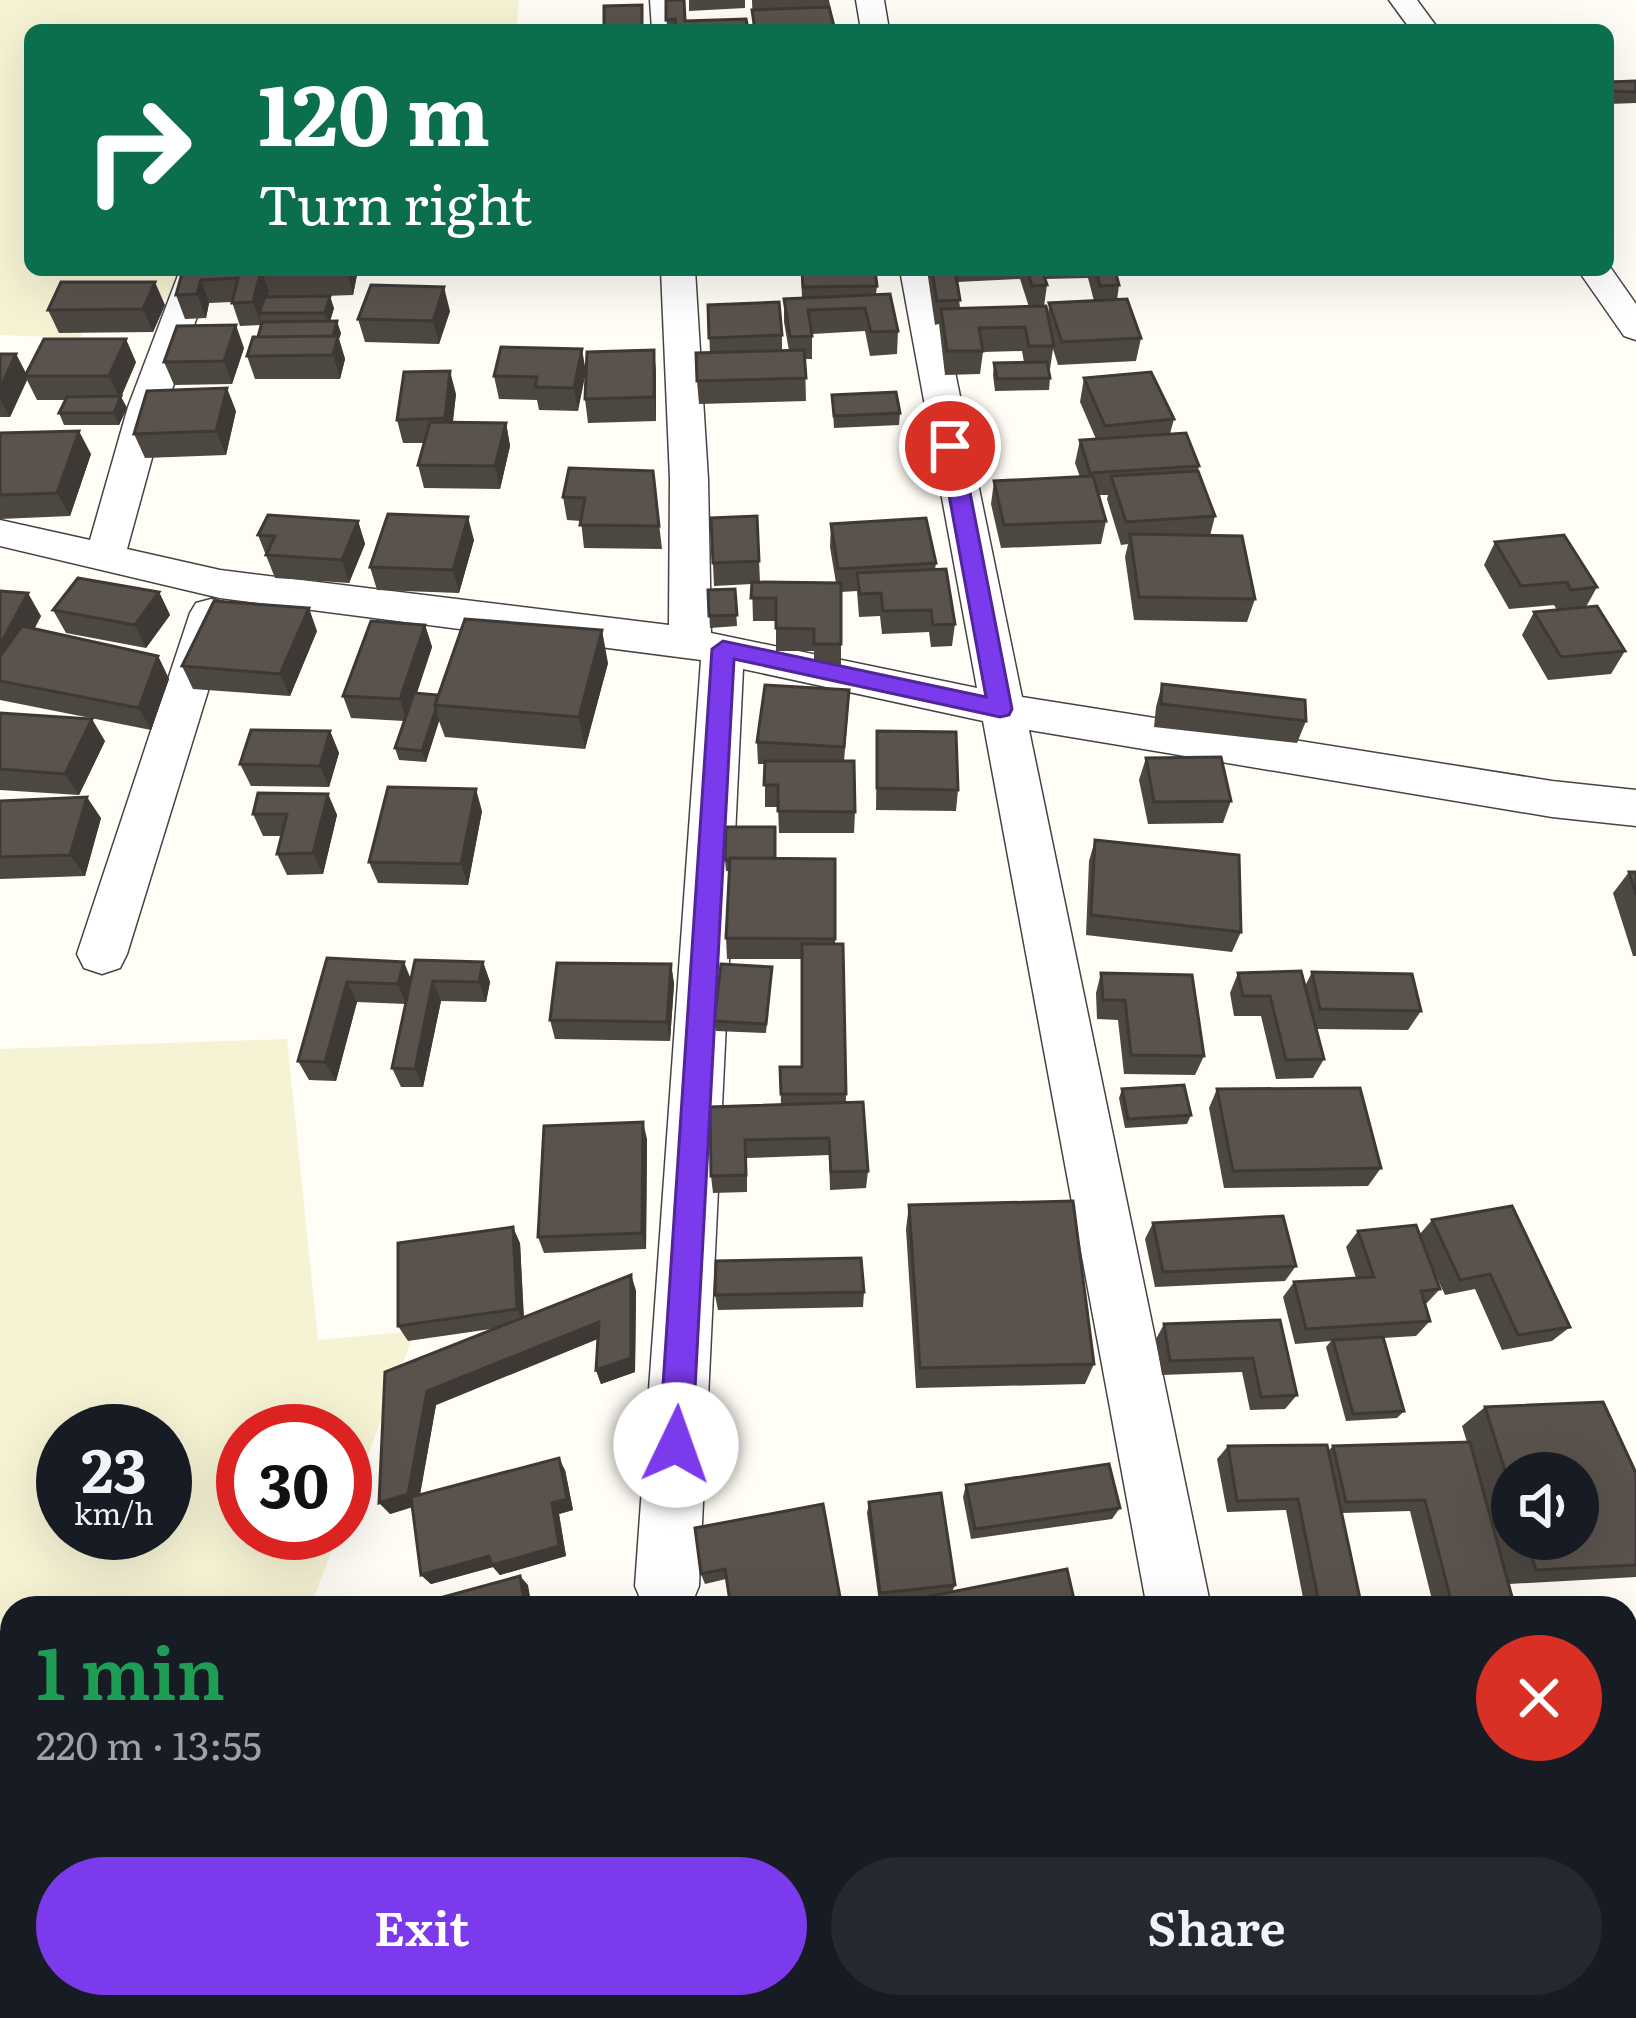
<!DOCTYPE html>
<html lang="en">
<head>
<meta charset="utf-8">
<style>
  :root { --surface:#171b24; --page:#242831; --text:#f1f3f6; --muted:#9ea1a6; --accent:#7c3aed }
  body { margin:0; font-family:Literata,serif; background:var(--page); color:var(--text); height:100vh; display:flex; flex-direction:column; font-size:45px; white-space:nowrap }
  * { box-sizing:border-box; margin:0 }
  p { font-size:39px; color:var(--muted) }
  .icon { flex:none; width:66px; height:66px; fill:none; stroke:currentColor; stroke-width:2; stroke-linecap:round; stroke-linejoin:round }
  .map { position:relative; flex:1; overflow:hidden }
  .side { position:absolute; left:0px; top:1596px; width:1638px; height:423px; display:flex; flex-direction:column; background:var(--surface); border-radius:36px 36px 0 0; box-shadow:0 12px 48px #0002 }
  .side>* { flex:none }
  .guide { position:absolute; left:24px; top:24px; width:1590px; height:252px; border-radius:18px; box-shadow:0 12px 48px #0002; background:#0b6e4f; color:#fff; overflow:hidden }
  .fabs { position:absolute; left:1491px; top:1452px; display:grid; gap:24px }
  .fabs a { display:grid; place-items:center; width:108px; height:108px; border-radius:50%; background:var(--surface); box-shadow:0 12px 48px #0002; font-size:60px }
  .speed { position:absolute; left:36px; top:1404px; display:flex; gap:24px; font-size:60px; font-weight:700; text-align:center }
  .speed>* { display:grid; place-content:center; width:156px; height:156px; border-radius:50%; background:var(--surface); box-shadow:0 12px 48px #0002; line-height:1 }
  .speed small { font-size:30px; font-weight:400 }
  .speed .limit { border:18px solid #d22; background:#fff; color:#111 }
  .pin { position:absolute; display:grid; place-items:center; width:102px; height:102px; color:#fff; margin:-51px; border:6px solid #fff; border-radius:50%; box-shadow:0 3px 12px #0007 }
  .me { position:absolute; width:132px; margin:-66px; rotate:3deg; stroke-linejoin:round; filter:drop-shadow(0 0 9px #0008) }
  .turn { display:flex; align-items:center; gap:42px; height:252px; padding:0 36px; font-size:54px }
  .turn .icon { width:156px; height:156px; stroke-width:2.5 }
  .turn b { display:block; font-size:84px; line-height:102px }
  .round { display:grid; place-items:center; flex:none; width:126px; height:126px; border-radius:63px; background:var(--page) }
  .head { display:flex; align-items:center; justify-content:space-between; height:204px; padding:0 36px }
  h1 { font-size:72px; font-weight:600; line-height:90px; color:#1e9e55 }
  .cta { display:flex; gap:24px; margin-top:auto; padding:24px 36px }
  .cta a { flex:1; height:138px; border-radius:72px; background:var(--accent); color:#fff; font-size:48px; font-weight:600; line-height:138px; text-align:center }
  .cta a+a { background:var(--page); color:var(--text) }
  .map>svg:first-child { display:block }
  .farmland { fill:#f6f3d4; fill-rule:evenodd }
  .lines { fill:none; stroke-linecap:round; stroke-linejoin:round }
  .street-casing { stroke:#444; stroke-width:3 }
  .street { fill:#fff; fill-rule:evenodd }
  .wall { fill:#4d4742; fill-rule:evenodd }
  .shaded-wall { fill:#3f3936 }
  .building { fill:#5a524d; stroke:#3f3936; stroke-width:3 }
  .route { fill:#7c3aed; stroke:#51269a; stroke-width:3 }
</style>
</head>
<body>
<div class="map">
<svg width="1636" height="2018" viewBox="0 0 1636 2018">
  <rect width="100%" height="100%" fill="#fffdf5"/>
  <path class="farmland" d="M0 0H519L516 30H30V270H293L195 300 92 296 81 338 0 335Z
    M287 1039 318 1340 415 1331 345 1516V1431H243V1533H338L310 1608H12V2007H861L862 2018H0V1049ZM63 1431H165V1533H63Z"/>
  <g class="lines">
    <defs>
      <path id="street" d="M650 0H678L680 30H652Z
        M856 0H884L889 30H861Z
        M1389 0H1417L1439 30H1411Z
        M1608 264 1636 304V340L1624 336 1578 270H1608Z
        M180 270 212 273 166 407 127 549 220 570 669 625 670 479 661 270H695L708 479 711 633 977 688 900 270H934L1022 697 1552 781 1636 790V826L1552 817 1029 730 1211 1608H1147L983 721 743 669 699 1586 690 1608H644L635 1586 701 660 220 598 0 546V520L90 540 128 407Z
        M211 599 226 603 232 613 127 954 120 968 102 974 84 968 77 954 190 613 196 603Z
        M1227 2007H1301L1304 2018H1230Z"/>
    </defs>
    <use href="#street" class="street-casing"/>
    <use href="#street" class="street"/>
  </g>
  <path class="wall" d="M666 0 685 21 746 19 748 30H667Z
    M689 0H745V8L689 11Z
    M752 0H829L835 30H753Z
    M1636 81V103L1608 104V82Z
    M183 270H358L353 295 293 297 334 308 330 321 341 333 339 339 345 359 340 379H255L247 356 258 337 261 325 240 326 232 302 209 303 206 318 185 319 176 295Z
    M684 270H699V274L684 275Z
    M801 270 877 286 876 294 898 331 897 354 870 356 865 331 812 334V359H805L806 401 699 404 697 381 710 353 708 305 782 335V351H789L784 322V299L802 298Z
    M927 270H1042L1047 285 1044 306 1048 316 1049 303 1094 301 1088 278 1046 279 1044 270H1115L1119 285 1117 300 1141 338 1136 361 1058 365 1053 349 1050 369H1048L1050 378 1049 390 995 391 993 375 994 363 1024 362 1022 351 983 352 980 374 945 375 939 324 935 325ZM1020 279 1029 307 960 308 957 282Z
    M165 305 153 332 59 333 48 310Z
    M450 311 439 344 365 342 358 319Z
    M244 348 232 384 174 385 164 362Z
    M582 349 578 411 539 410 537 400 499 399 494 376Z
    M654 350 656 373V421L588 423 585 399Z
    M0 354H16L26 373 136 362 121 397 127 408 119 425H64L59 413 65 400H37L27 380 10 417H0Z
    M1084 378 1174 419 1170 434 1199 466 1198 471 1215 516 1210 536 1255 599 1247 622 1134 620 1125 557 1128 544 1121 545 1107 499 1108 495H1099L1106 521 1101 544 1001 548 991 504 994 481 1080 477 1075 463 1080 440 1096 439 1080 402Z
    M456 394 453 422 506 423 510 446 500 489 424 488 418 465 424 443H403L397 420Z
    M832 395 900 413 899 425 834 428Z
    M236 411 226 455 145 458 134 434Z
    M0 433 91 454 70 516 0 519Z
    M653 471 662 549 584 548 581 521 567 520 563 497Z
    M757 516 760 582 836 583 830 547 831 524 936 563 935 570 955 624 952 646 931 647 929 632 882 634 880 616 859 617 857 591 841 592V666H814V651H776V621H753L752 584 714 586 711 518Z
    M358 521 365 544 349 583 275 578 258 535Z
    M474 540 459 593 377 590 370 567Z
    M1495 542 1597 587 1586 607 1625 651 1611 674 1548 680 1522 635 1534 612 1557 610 1554 605 1509 609 1484 565Z
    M735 589 737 626 710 628 708 590Z
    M0 591 41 616 34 629 158 656 169 679 151 730 0 700Z
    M159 592 170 615 146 648 66 633 53 610Z
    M425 625 432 647 417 693 438 695 608 663 585 749 445 737 439 721 426 762 399 760 395 748 404 721 351 718 343 696Z
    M317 631 290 696 193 689 182 666Z
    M1162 684 1306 721 1297 743 1154 727 1156 707Z
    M0 713 105 741 79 795 0 790Z
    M848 713 844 761 855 812 854 833H779L778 807H765V764H758L757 742Z
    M330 731 339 753 329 787 251 786 240 764Z
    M877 731 958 790 956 811 876 810Z
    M1146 758 1231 801 1223 823 1148 824 1139 780Z
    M328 794 337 815 323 874 287 875 277 854 282 836H263L253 814Z
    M0 801 101 818 85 876 0 879Z
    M482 811 468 885 378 883 369 862Z
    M1095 840 1241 932 1232 952 1086 935 1089 861Z
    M776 858 835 859V944H843L846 1103 868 1171 866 1188 830 1190 829 1155 747 1158V1192L713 1193 711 1176 781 1105 780 1067H802V959H727L726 938 729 871H726L725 860Z
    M1629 872H1636V956H1633L1613 893Z
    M327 958 411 979 483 962 490 982 486 1002 441 1001 423 1087H401L392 1068 406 1004 357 1002 336 1081 309 1080 298 1061Z
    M671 964 674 984 670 1041 555 1039 550 1020Z
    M772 967 766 1033 716 1031 714 1021Z
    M1312 972 1421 1011 1408 1030 1316 1029 1324 1059 1313 1078 1276 1079 1261 1016H1234L1230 993 1238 973 1305 986Z
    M1101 973 1204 1056 1195 1075 1124 1074 1118 1020 1097 1019 1096 993Z
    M1122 1089 1191 1115 1187 1124 1125 1128 1119 1098Z
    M1217 1089 1381 1168 1368 1186 1224 1188 1209 1108Z
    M647 1139 646 1249 544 1253 538 1237Z
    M909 1205 1094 1364 1085 1384 916 1388 906 1229Z
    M1432 1220 1570 1327 1552 1341 1502 1350 1475 1289 1445 1295 1426 1254 1440 1289 1425 1305 1430 1321 1416 1336 1383 1338 1404 1411 1397 1418 1346 1421 1326 1347 1331 1341 1295 1344 1283 1297 1294 1282 1356 1278 1346 1247 1358 1231 1419 1235Z
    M1153 1223 1296 1266 1285 1281 1155 1287 1145 1239Z
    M520 1243 524 1318 631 1275 636 1291 635 1372 601 1384 596 1370 598 1339 436 1405 420 1495 565 1470 573 1510 559 1514 566 1556 500 1575 493 1567 431 1584 421 1575 413 1507 390 1514 385 1372 498 1328 408 1341 398 1326Z
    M864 1292 863 1307 718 1310 715 1295Z
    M1280 1320 1297 1395 1285 1409 1250 1410 1242 1372 1162 1375 1156 1339 1164 1324Z
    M1485 1407 1636 1473V1577L1509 1584 1515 1608H1434L1410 1511 1342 1513 1362 1608H1305L1286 1510 1227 1512 1217 1459 1228 1446 1328 1451 1333 1446 1467 1442 1462 1426ZM1512 1473 1578 1539H1512Z
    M966 1485 1120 1508 1112 1519 971 1539 963 1497Z
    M869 1502 955 1585 952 1592 1076 1608H895L896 1603 926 1597 879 1602 867 1513Z
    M823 1504 726 1579 705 1584 701 1574Z
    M1626 1635H1636V1813H1626Z
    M1362 2007H1607L1609 2018H1363Z"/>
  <path class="shaded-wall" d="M261 270H265L263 274 269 291 264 313H259L261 325 253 302Z
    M347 270H358L353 295Z
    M201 280 209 303 206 318 197 294Z
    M155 282 165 305 153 332 143 309Z
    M444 287 450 311 439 344 433 321Z
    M330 296 334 308 329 325 325 313Z
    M337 321 341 333 339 339 345 359 340 379 333 355V338Z
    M236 325 244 348 232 384 224 361Z
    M126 339 136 362 121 397 127 408 119 425 114 413 120 399 109 376Z
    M582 349 586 372 578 411 574 388Z
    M654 350 656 373V421L654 397Z
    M16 354 27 376H25L27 380 10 417 0 399V388Z
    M450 371 456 394 450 442 445 418Z
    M227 388 236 411 226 455 216 431Z
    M506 423 510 446 500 489 495 466Z
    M79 431 91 454 70 516 57 493Z
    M468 517 474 540 459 593 453 570Z
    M358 521 365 544 349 583 342 560Z
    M159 592 170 615 146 648 135 625Z
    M28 593 41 616 7 681 0 669V645Z
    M309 608 317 631 290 696 280 674Z
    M425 625 432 647 407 722 400 699Z
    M602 630 608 663 585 749 579 717Z
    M158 656 169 679 151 730 139 708Z
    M436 709 439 721 426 762 422 751Z
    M92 719 105 741 79 795 65 774Z
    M330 731 339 753 329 787 320 766Z
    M476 789 482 811 468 885 461 864Z
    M328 794 337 815 323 874 313 853Z
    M87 797 101 818 85 876 70 855Z
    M404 962 412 982 406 1004 398 984Z
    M483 962 490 982 486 1002 479 982Z
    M671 964 674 984 670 1041 667 1022Z
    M433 981 441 1001 423 1087 415 1069Z
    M347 982 357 1002 336 1081 325 1062Z
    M643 1122 647 1139 646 1249 642 1233Z
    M513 1227 520 1243 524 1324 517 1309Z
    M631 1275 636 1291 635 1372 601 1384 596 1370Z
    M599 1322 604 1336 436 1405 418 1505 390 1514 379 1503 427 1391Z
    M559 1458 565 1470 573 1510 559 1514 566 1556 500 1575 493 1567 431 1584 421 1575 552 1503Z
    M520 1576 528 1585 532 1608H525Z"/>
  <path class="building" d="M666 0H684L685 21 746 19 748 29 676 30 675 19 666 20Z
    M642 5V30H604V6Z
    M829 7 835 30H755L752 10Z
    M1636 81V92L1608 91V82Z
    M183 270H261L253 302 232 303 238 278 201 280 197 294 176 295Z
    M264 270H347L263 274Z
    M802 270H875L877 286 803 287Z
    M932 270H955L960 300 937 301Z
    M1027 270H1042L1047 285 1032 286Z
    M1096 270H1115L1119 285 1100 286Z
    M61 282H155L143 309 48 310Z
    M371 285 444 287 433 321 358 319Z
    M890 294 898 331 871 332 865 308 808 310 812 336 790 337 784 299Z
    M330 296 325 313H259L265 297Z
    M1127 299 1141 338 1062 342 1049 303Z
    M779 302 782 335 709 338 708 305Z
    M1046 306 1054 346H1029L1025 327 979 328 983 351H947L941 309Z
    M337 321 333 336 258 337 262 322Z
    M236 325 224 361 164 362 177 326Z
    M338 336 333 355 247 356 253 337Z
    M44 339H126L109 376H25Z
    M501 347 582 349 574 388 535 387 537 377 494 376Z
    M654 350V397L585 399 587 352Z
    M804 350 806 378 697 381 696 353Z
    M0 354H16L0 388Z
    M1047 362 1050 378 997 379 994 363Z
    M450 371 445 418 397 420 404 372Z
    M1151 372 1174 419 1105 426 1084 378Z
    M227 388 216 431 134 434 147 391Z
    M896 392 900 413 834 416 832 395Z
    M121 396 114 413H59L67 397Z
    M430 422 506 423 495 466 418 465Z
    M79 431 57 493 0 495V433Z
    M1186 433 1199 466 1090 473 1080 440Z
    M569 468 653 471 659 526 580 525 585 498 563 497Z
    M1198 471 1215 516 1126 522 1111 476Z
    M1093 476 1106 521 1004 525 994 481Z
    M388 514 468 517 453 570 370 567Z
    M268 515 358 521 342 560 266 555 275 536 258 535Z
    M757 516 759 561 713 563 711 518Z
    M926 518 936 563 838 569 831 524Z
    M1130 534 1242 536 1255 599 1139 597Z
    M1564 535 1597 587 1571 590 1567 582 1521 586 1495 542Z
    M946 569 955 624 933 625 931 610 883 611 881 593 860 594 857 573Z
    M78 578 159 592 135 625 53 610Z
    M752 582 841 583V644H814V629L776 628V598H751Z
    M735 589 737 615 709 616 708 590Z
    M0 591 28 593 0 645Z
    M214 601 309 608 280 674 182 666Z
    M1597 606 1625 651 1561 657 1534 612Z
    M465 619 602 630 579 717 435 705Z
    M371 621 425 625 400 699 343 696Z
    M22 626 158 656 139 708 0 681V656Z
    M1162 684 1305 700 1306 721 1161 704Z
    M765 685 849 690 844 747 757 742Z
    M414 693 438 695 435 705 436 709 422 751 395 748Z
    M0 713 92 719 65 774 0 769Z
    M251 730 330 731 320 766 240 764Z
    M877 731 956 732 958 790 877 788Z
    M1221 757 1231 801 1154 802 1146 758Z
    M765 761H854L855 812 778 811V785H764Z
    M388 787 476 789 461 864 369 862Z
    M258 793 328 794 313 853 277 854 287 814H253Z
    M87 797 70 855 0 857V801Z
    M726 827H775V858H730L729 860H725Z
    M1095 840 1239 855 1241 932 1091 915Z
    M730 858 835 859V939L726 938Z
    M1629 872H1636V894Z
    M802 944H843L846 1094H781L780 1067H802Z
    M327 958 404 962 398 984 347 982 325 1062 298 1061Z
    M415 960 483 962 479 982 433 981 415 1069 392 1068Z
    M557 963 671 964 667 1022 550 1020Z
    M721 964 772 967 766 1024 714 1021Z
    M1301 971 1324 1059 1286 1060 1270 996H1243L1238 973Z
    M1312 972 1412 974 1421 1011 1320 1009Z
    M1101 973 1192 975 1204 1056 1131 1055 1125 1000H1103Z
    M1184 1085 1191 1115 1128 1119 1122 1089Z
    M1360 1088 1381 1168 1233 1171 1217 1089Z
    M863 1102 868 1171 831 1172 829 1138 745 1140 746 1175 711 1176 710 1107Z
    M643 1122 642 1233 538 1237 544 1126Z
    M1073 1201 1094 1364 920 1368 909 1205Z
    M1512 1206 1570 1327 1518 1335 1490 1274 1460 1280 1432 1220Z
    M1283 1216 1296 1266 1163 1272 1153 1223Z
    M1416 1225 1440 1289 1421 1291 1430 1321 1306 1329 1294 1282 1374 1277 1358 1231Z
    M513 1227 517 1309 398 1326V1243Z
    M861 1258 864 1292 715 1295 716 1261Z
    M631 1275V1358L596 1370 599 1322 427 1391 408 1494 379 1503 385 1372Z
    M1280 1320 1297 1395 1261 1397 1253 1358 1170 1361 1164 1324Z
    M1383 1337 1404 1411 1353 1414 1333 1340Z
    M1603 1402 1636 1473V1565L1536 1570 1526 1539H1578V1473H1512V1493L1485 1407Z
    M1470 1442 1515 1608H1453L1425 1500 1346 1502 1333 1446Z
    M1327 1445 1362 1608H1320L1298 1499 1237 1501 1228 1446Z
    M559 1458 567 1499 552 1503 559 1546 492 1565 489 1556 421 1575 411 1497Z
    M1109 1464 1120 1508 975 1529 966 1485Z
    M941 1493 955 1585 880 1593 869 1502Z
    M823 1504 842 1608H731L725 1569 701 1574 695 1528Z
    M1067 1569 1076 1608H897L896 1603Z
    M520 1576 525 1608H403Z
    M1626 1635H1636V1790L1626 1756Z
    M920 2007H1123L1126 2018H921Z
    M1386 2007H1607L1609 2018H1387Z"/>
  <path class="route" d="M950 439 961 446 1012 709 1009 715 1000 717 734 659 692 1445 687 1457 676 1461 664 1457 659 1445 712 649 723 641 986 697 940 446Z"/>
</svg>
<div class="fabs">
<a><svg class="icon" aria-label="sound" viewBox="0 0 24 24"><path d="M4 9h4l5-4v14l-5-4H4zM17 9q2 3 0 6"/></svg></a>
</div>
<div class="speed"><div>23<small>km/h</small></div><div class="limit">30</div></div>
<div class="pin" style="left:950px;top:446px;background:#d93025"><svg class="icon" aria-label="arrive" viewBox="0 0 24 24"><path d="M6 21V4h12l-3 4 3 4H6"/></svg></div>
<svg class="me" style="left:676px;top:1445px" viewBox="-20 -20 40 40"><circle r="19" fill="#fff"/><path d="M0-13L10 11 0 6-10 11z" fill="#7c3aed"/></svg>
<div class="guide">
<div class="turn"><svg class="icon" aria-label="right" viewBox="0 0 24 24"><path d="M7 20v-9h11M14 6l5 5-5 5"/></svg><div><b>120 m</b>Turn right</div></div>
</div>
<section class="side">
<div class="head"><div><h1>1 min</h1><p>220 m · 13:55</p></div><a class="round" style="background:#d93025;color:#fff"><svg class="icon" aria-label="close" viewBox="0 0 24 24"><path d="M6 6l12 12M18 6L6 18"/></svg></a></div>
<div class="cta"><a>Exit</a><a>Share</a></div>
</section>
</div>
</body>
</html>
